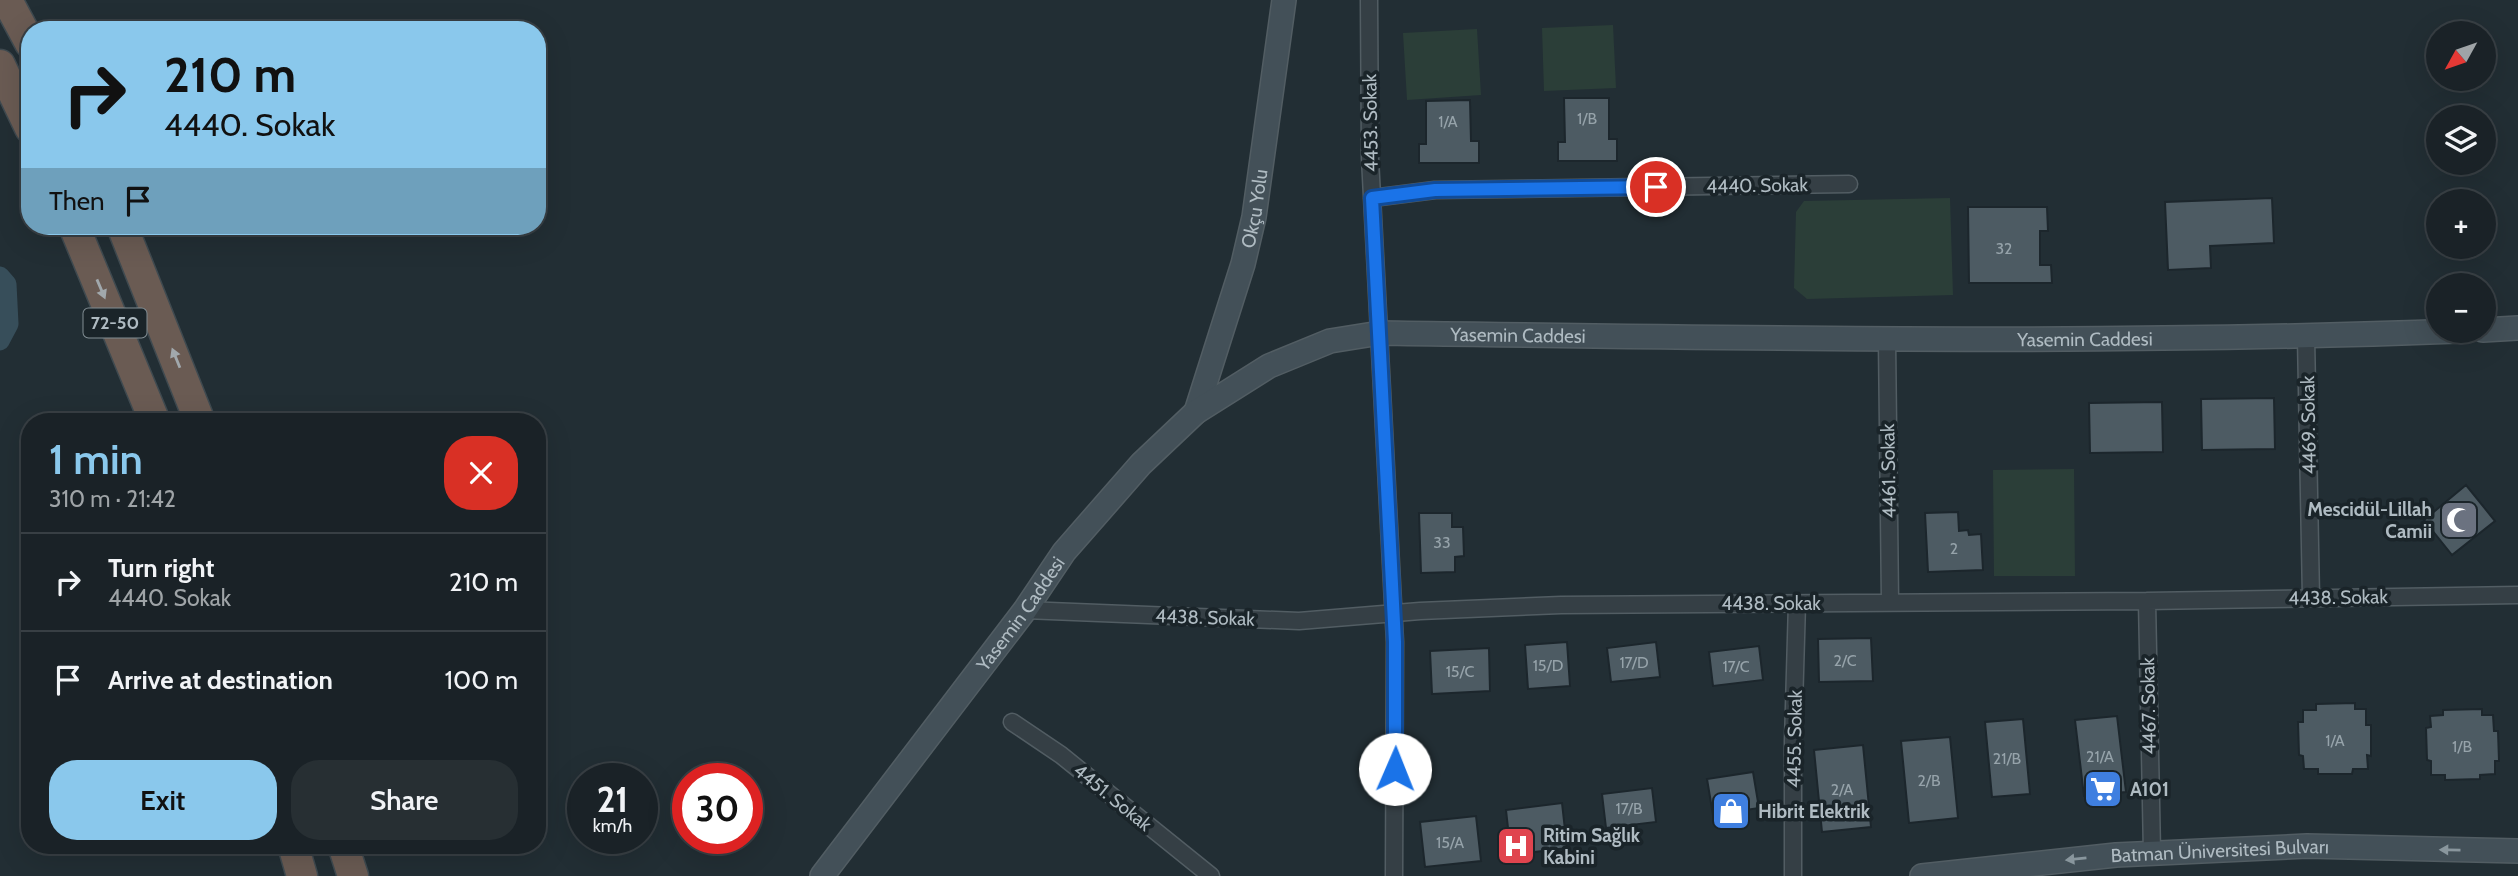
<!DOCTYPE html>
<html lang="en">
<head>
<meta charset="utf-8">
<style>
  :root { --surface:#1a2227; --page:#272f33; --text:#f1f3f6; --muted:#9fa4a7; --line:#383f44; --accent:#8ac8ec }
  body { margin:0; font-family:Cabin,sans-serif; background:var(--page); color:var(--text); height:100vh; display:flex; flex-direction:column; font-size:26px; white-space:nowrap }
  * { box-sizing:border-box; margin:0 }
  p { font-size:23px; color:var(--muted) }
  .icon { flex:none; width:38px; height:38px; fill:none; stroke:currentColor; stroke-width:2; stroke-linecap:round; stroke-linejoin:round }
  .map { position:relative; flex:1; overflow:hidden }
  .side { position:absolute; left:21px; top:413px; width:525px; height:441px; display:flex; flex-direction:column; background:var(--surface); border-radius:28px; box-shadow:0 7px 28px #0002,0 0 0 2px var(--line) }
  .side>* { flex:none }
  .top-card { position:absolute; left:21px; top:21px; width:525px; height:214px; border-radius:28px; box-shadow:0 7px 28px #0002,0 0 0 2px var(--line); background:#8ac8ec; color:#111; overflow:hidden }
  .needle { width:46px; rotate:230deg }
  .buttons { position:absolute; left:2426px; top:21px; display:grid; gap:14px }
  .buttons a { display:grid; place-items:center; width:70px; height:70px; border-radius:50%; background:var(--surface); box-shadow:0 7px 28px #0002,0 0 0 2px var(--line); font-size:35px }
  .speed { position:absolute; left:567px; top:763px; display:flex; gap:14px; font-size:35px; font-weight:700; text-align:center }
  .speed>* { display:grid; place-content:center; width:91px; height:91px; border-radius:50%; background:var(--surface); box-shadow:0 7px 28px #0002,0 0 0 2px var(--line); line-height:1 }
  .speed small { font-size:18px; font-weight:400 }
  .speed .limit { border:10px solid #d22; background:#fff; color:#111 }
  .pin { position:absolute; display:grid; place-items:center; width:60px; height:60px; color:#fff; margin:-30px; border:4px solid #fff; border-radius:50%; box-shadow:0 2px 7px #0007 }
  .me { position:absolute; width:77px; margin:-38px; rotate:1deg; stroke-linejoin:round; filter:drop-shadow(0 0 5px #0008) }
  .turn { display:flex; align-items:center; gap:24px; height:147px; padding:0 28px; font-size:32px }
  .turn .icon { width:91px; height:91px; stroke-width:2.5 }
  .turn b { display:block; font-size:49px; line-height:60px }
  .then { display:flex; align-items:center; height:66px; padding:0 28px; background:#0003; gap:14px; font-size:26px }
  .round { display:grid; place-items:center; flex:none; width:74px; height:74px; border-radius:28px; background:var(--page) }
  .head { display:flex; align-items:center; justify-content:space-between; height:119px; padding:0 28px }
  h1 { font-size:42px; font-weight:600; line-height:52px; color:var(--accent) }
  .action { display:flex; gap:14px; margin-top:auto; padding:14px 28px }
  .action a { flex:1; height:80px; border-radius:28px; background:var(--accent); color:#111; font-size:28px; font-weight:600; line-height:80px; text-align:center }
  .action a+a { background:var(--page); color:var(--text) }
  ul { padding:0; list-style:none }
  li { display:flex; align-items:center; gap:21px; height:98px; padding:0 28px; border-top:2px solid var(--line) }
  li div { flex:1 }
  li b { display:block; font-size:26px }
  li em { font-style:normal }
  .map>svg:first-child { display:block }
  .green { fill:#2b3e38 }
  .lines { fill:none; stroke-linecap:round; stroke-linejoin:round }
  .canal { stroke:#374e5a; stroke-width:19 }
  .building { fill:#4d5b63; stroke:#1c262c; stroke-width:2 }
  .street-casing { stroke:#525d63; stroke-width:19 }
  .secondary-casing { stroke:#525d63; stroke-width:26 }
  .highway-casing { stroke:#3f4a50; stroke-width:33 }
  .street { stroke:#353f45; stroke-width:16 }
  .secondary { stroke:#435058; stroke-width:23 }
  .highway { stroke:#6a5b53; stroke-width:30 }
  .oneway { fill:#a1a8ac }
  .oneway2 { fill:#89969d }
  .route-casing { stroke:#114b97; stroke-width:18 }
  .route { stroke:#1a73e8; stroke-width:12 }
  .labels { text-anchor:middle; stroke-width:7; stroke-linejoin:round; paint-order:stroke }
  .number-label { font-size:16px; fill:#96a3aa }
  .shield { fill:#1a2429; stroke:#828e94; stroke-width:2 }
  .shield-label { font-size:18px; font-weight:bold; fill:#afbbc2 }
  .street-label { font-size:19px; fill:#afbbc2; stroke:#1a2429 }
  .poi-label { font-size:19px; font-weight:bold; fill:#afbbc2; stroke:#1a2429; text-anchor:start }
</style>
</head>
<body>
<div class="map">
<svg width="2518" height="876" viewBox="0 0 2518 876">
  <rect width="100%" height="100%" fill="#222e34"/>
  <path class="green" d="M1613 25 1616 88 1544 91 1542 28Z
    M1477 29 1481 95 1407 100 1403 33Z
    M1950 198 1953 295 1807 299 1794 288 1796 212 1804 201Z
    M2074 469 2075 576H1994L1993 470Z"/>
  <g class="lines">
    <path class="canal" d="M0 276 7 284 9 324 0 341"/>
  </g>
  <path class="building" d="M1564 98H1609V139H1617V161H1558V142H1565Z
    M1470 100 1471 141H1479V163H1419V144H1426V101Z
    M2272 198 2274 243 2210 246 2211 268 2168 270 2165 202Z
    M1968 207H2047L2048 231H2040V265H2051L2052 283H1969Z
    M2274 398 2275 449 2202 450 2201 399Z
    M2162 402 2163 452 2090 453 2089 403Z
    M2466 485 2495 521 2452 555 2424 520Z
    M1958 512 1959 531 1968 530 1969 535 1981 534 1983 570 1928 572 1925 513Z
    M1419 513H1452V527H1463L1464 556 1455 557V572L1421 573Z
    M1871 638 1873 681 1819 682 1818 639Z
    M1567 642 1570 686 1528 689 1525 645Z
    M1656 642 1660 677 1611 682 1607 648Z
    M1759 646 1763 680 1713 686 1709 652Z
    M1489 648 1490 691 1432 694 1430 651Z
    M2355 703V709H2366V725H2371V756L2367 755 2368 769H2353L2352 774H2318V769H2304L2303 756 2299 755 2298 722H2303V710H2316V704Z
    M2482 709V715H2493L2494 731H2498L2499 761H2495V774L2480 775V779L2445 780V775H2431V761L2427 760 2426 728 2431 727 2430 716 2443 715V710Z
    M2117 716 2126 792 2084 796 2075 720Z
    M2023 719 2030 794 1992 797 1985 722Z
    M1950 737 1958 818 1909 823 1901 741Z
    M1863 745 1871 827 1822 832 1814 750Z
    M1753 772 1759 808 1713 815 1707 779Z
    M1652 788 1656 822 1606 828 1602 794Z
    M1562 803 1567 848 1511 855 1506 810Z
    M1476 816 1481 861 1425 867 1420 822Z"/>
  <g class="lines">
    <defs>
      <path id="street" d="M1369 0 1370 158 1395 642 1394 876
        M1372 198 1435 190 1849 184
        M2306 337 2311 598
        M1887 340 1890 602
        M2147 601 2152 853
        M1025 610 1299 621 1420 611 1561 605 2147 601 2518 595
        M1012 722 1061 755 1211 876
        M1793 876V741L1797 603"/>
      <g id="secondary">
        <path d="M2483 330 2518 328"/>
        <path id="s1" d="M1196 412 1243 264 1254 217 1284 0"/>
        <path id="s2" d="M822 876 1025 610 1064 552 1141 464 1196 412 1269 366 1330 341 1380 333C1739 338 2098 345 2457 331"/>
        <path id="s3" d="M1922 876 2116 855 2307 846 2518 851"/>
      </g>
      <path id="highway" d="M7 0 30 43
        M0 65 30 128
        M74 226 155 422
        M122 226 200 422
        M293 845 302 876
        M343 845 353 876"/>
    </defs>
    <use href="#street" class="street-casing"/>
    <use href="#secondary" class="secondary-casing"/>
    <use href="#highway" class="highway-casing"/>
    <use href="#street" class="street"/>
    <use href="#secondary" class="secondary"/>
    <use href="#highway" class="highway"/>
  </g>
  <defs><path id="oneway-solid" d="M-6-.8H1V-3.2L6.5 0L1 3.2V.8H-6Z" transform="scale(1.75)"/></defs>
  <g class="oneway">
    <use href="#oneway-solid" transform="translate(101 289) rotate(67)"/>
    <use href="#oneway-solid" transform="translate(176 358) rotate(-112)"/>
  </g>
  <g class="oneway2">
    <use href="#oneway-solid" transform="translate(2450 850) rotate(-179)"/>
    <use href="#oneway-solid" transform="translate(2076 859) rotate(174)"/>
  </g>
  <g class="lines">
    <defs>
      <path id="route" d="M1395 769V642L1372 198 1435 190 1656 187"/>
    </defs>
    <use href="#route" class="route-casing"/>
    <use href="#route" class="route"/>
  </g>
  <defs>
    <symbol id="mosque-square" viewBox="-11 -11 22 22"><rect x="-9" y="-9" width="18" height="18" rx="4" fill="#6b7280" stroke="#1a2429"/><path d="M3.5-4.9A6 6 0 1 0 3.5 4.9A5 5 0 1 1 3.5-4.9Z" fill="#fff"/></symbol>
    <symbol id="supermarket-square" viewBox="-11 -11 22 22"><rect x="-9" y="-9" width="18" height="18" rx="4" fill="#3f7fe0" stroke="#1a2429"/><path d="M-6-5.5h2.5l.6 2H6L4.5 2H-2.5L-4.4-4H-6ZM-1.5 3.2a1.3 1.3 0 1 0 .1 0ZM3 3.2a1.3 1.3 0 1 0 .1 0Z" fill="#fff"/></symbol>
    <symbol id="shop-square" viewBox="-11 -11 22 22"><rect x="-9" y="-9" width="18" height="18" rx="4" fill="#3f7fe0" stroke="#1a2429"/><path d="M-5-2.5h2.3a2.7 3.5 0 0 1 5.4 0H5L5.5 6h-11ZM-1.5-2.5h3a1.5 2.3 0 0 0-3 0Z" fill="#fff"/></symbol>
    <symbol id="hospital-square" viewBox="-11 -11 22 22"><rect x="-9" y="-9" width="18" height="18" rx="4" fill="#e0444e" stroke="#1a2429"/><path d="M-5-5h3v3.5h4V-5h3V5h-3V1.5h-4V5h-3Z" fill="#fff"/></symbol>
  </defs>
  <g fill-rule="evenodd">
    <use href="#mosque-square" x="2437" y="498" width="44" height="44"/>
    <use href="#supermarket-square" x="2081" y="767" width="44" height="44"/>
    <use href="#shop-square" x="1709" y="789" width="44" height="44"/>
    <use href="#hospital-square" x="1494" y="824" width="44" height="44"/>
  </g>
  <g class="labels">
    <g class="number-label">
      <text x="1587" y="124">1/B</text>
      <text x="1448" y="127">1/A</text>
      <text x="2004" y="254">32</text>
      <text x="1442" y="548">33</text>
      <text x="1954" y="554">2</text>
      <text x="1845" y="666">2/C</text>
      <text x="1634" y="668">17/D</text>
      <text x="1548" y="671">15/D</text>
      <text x="1736" y="672">17/C</text>
      <text x="1460" y="677">15/C</text>
      <text x="2335" y="746">1/A</text>
      <text x="2462" y="752">1/B</text>
      <text x="2100" y="762">21/A</text>
      <text x="2007" y="764">21/B</text>
      <text x="1929" y="786">2/B</text>
      <text x="1842" y="795">2/A</text>
      <text x="1629" y="814">17/B</text>
      <text x="1450" y="848">15/A</text>
    </g>
    <rect class="shield" x="83.5" y="308.5" width="63" height="29" rx="5"/>
    <g class="shield-label">
      <text x="115" y="329">72-50</text>
    </g>
    <g class="street-label">
      <text transform="translate(1370 123) rotate(-91)" y="7">4453. Sokak</text>
      <text transform="translate(1757 185) rotate(-1)" y="7">4440. Sokak</text>
      <text dy="7" stroke="none"><textPath href="#s1" startOffset="212">Okçu Yolu</textPath></text>
      <text dy="7" stroke="none"><textPath href="#s2" startOffset="938">Yasemin Caddesi</textPath></text>
      <text dy="7" stroke="none"><textPath href="#s2" startOffset="1505">Yasemin Caddesi</textPath></text>
      <text transform="translate(2308 425) rotate(-91)" y="7">4469. Sokak</text>
      <text transform="translate(1888 471) rotate(-91)" y="7">4461. Sokak</text>
      <text transform="translate(2338 597) rotate(-1)" y="7">4438. Sokak</text>
      <text x="1771" y="610">4438. Sokak</text>
      <text dy="7" stroke="none"><textPath href="#s2" startOffset="329">Yasemin Caddesi</textPath></text>
      <text transform="translate(1205 617) rotate(2)" y="7">4438. Sokak</text>
      <text transform="translate(2148 706) rotate(-91)" y="7">4467. Sokak</text>
      <text transform="translate(1794 739) rotate(-89)" y="7">4455. Sokak</text>
      <text transform="translate(1113 797) rotate(39)" y="7">4451. Sokak</text>
      <text dy="7" stroke="none"><textPath href="#s3" startOffset="299">Batman Üniversitesi Bulvarı</textPath></text>
    </g>
    <g class="poi-label">
      <text x="2432" y="516" text-anchor="end">Mescidül-Lillah<tspan x="2432" dy="22">Camii</tspan></text>
      <text x="2130" y="796">A101</text>
      <text x="1758" y="818">Hibrit Elektrik</text>
      <text x="1543" y="842">Ritim Sağlık<tspan x="1543" dy="22">Kabini</tspan></text>
    </g>
  </g>
</svg>
<div class="buttons">
<a><svg class="needle" viewBox="-14 -14 28 28"><path d="M0-13l5 13h-10z" fill="#e53935"/><path d="M0 13l5-13h-10z" fill="#9fa4a7"/></svg></a>
<a><svg class="icon" aria-label="layers" viewBox="0 0 24 24"><path d="M12 4l9 5-9 5-9-5zM3 14l9 5 9-5"/></svg></a>
<a>+</a>
<a>−</a>
</div>
<div class="speed"><div>21<small>km/h</small></div><div class="limit">30</div></div>
<div class="pin" style="left:1656px;top:187px;background:#d93025"><svg class="icon" aria-label="arrive" viewBox="0 0 24 24"><path d="M6 21V4h12l-3 4 3 4H6"/></svg></div>
<svg class="me" style="left:1395px;top:769px" viewBox="-20 -20 40 40"><circle r="19" fill="#fff"/><path d="M0-13L10 11 0 6-10 11z" fill="#1a73e8"/></svg>
<div class="top-card">
<div class="turn"><svg class="icon" aria-label="right" viewBox="0 0 24 24"><path d="M7 20v-9h11M14 6l5 5-5 5"/></svg><div><b>210 m</b>4440. Sokak</div></div>
<div class="then">Then<svg class="icon" aria-label="arrive" viewBox="0 0 24 24"><path d="M6 21V4h12l-3 4 3 4H6"/></svg></div>
</div>
<section class="side">
<div class="head"><div><h1>1 min</h1><p>310 m · 21:42</p></div><a class="round" style="background:#d93025;color:#fff"><svg class="icon" aria-label="close" viewBox="0 0 24 24"><path d="M6 6l12 12M18 6L6 18"/></svg></a></div>
<ul>
<li><svg class="icon" aria-label="right" viewBox="0 0 24 24"><path d="M7 20v-9h11M14 6l5 5-5 5"/></svg><div><b>Turn right</b><p>4440. Sokak</p></div><em>210 m</em></li>
<li><svg class="icon" aria-label="arrive" viewBox="0 0 24 24"><path d="M6 21V4h12l-3 4 3 4H6"/></svg><div><b>Arrive at destination</b></div><em>100 m</em></li>
</ul>
<div class="action"><a>Exit</a><a>Share</a></div>
</section>
</div>
</body>
</html>
